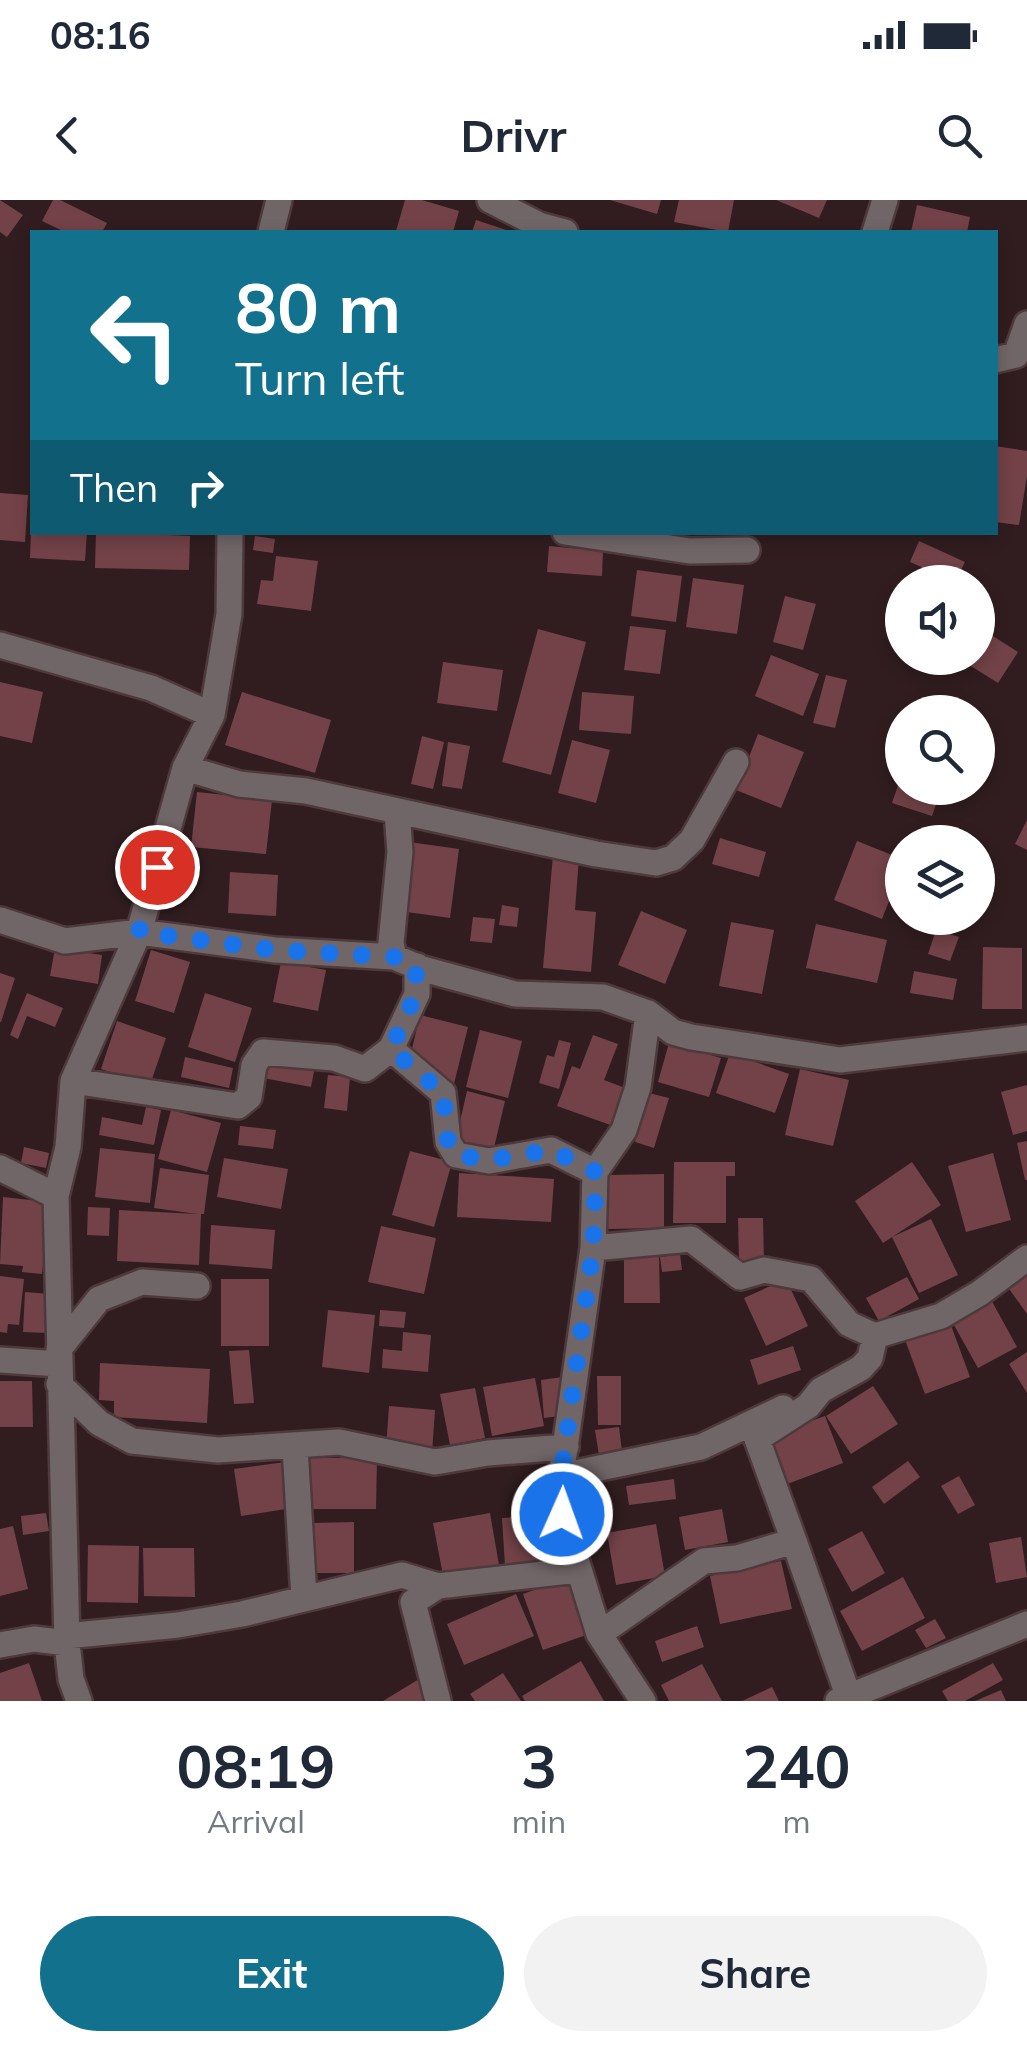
<!DOCTYPE html>
<html lang="en">
<head>
<meta charset="utf-8">
<style>
  :root { --surface:#fff; --page:#f2f2f3; --text:#1f2937; --muted:#747a83; --accent:#12728e }
  body { margin:0; font-family:Mulish,sans-serif; background:var(--page); color:var(--text); height:100vh; display:flex; flex-direction:column; font-size:38px; white-space:nowrap }
  * { box-sizing:border-box; margin:0 }
  p { font-size:32px; color:var(--muted) }
  .icon { flex:none; width:55px; height:55px; fill:none; stroke:currentColor; stroke-width:2; stroke-linecap:round; stroke-linejoin:round }
  .map { position:relative; height:1501px; overflow:hidden }
  .side { display:flex; flex-direction:column; background:var(--surface); flex:1 }
  .side>* { flex:none }
  .top-card { position:absolute; left:30px; top:30px; width:968px; height:305px; border-radius:0px; box-shadow:0 5px 15px #0003; background:#12728e; color:#fff; overflow:hidden }
  .tools { position:absolute; left:885px; top:365px; display:grid; gap:20px }
  .tools a { display:grid; place-items:center; width:110px; height:110px; border-radius:50%; background:var(--surface); box-shadow:0 5px 15px #0003; font-size:50px }
  .pin { position:absolute; display:grid; place-items:center; width:85px; height:85px; color:#fff; margin:-42px; border:5px solid #fff; border-radius:50%; box-shadow:0 2px 10px #0007 }
  .me { position:absolute; width:110px; margin:-55px; rotate:2deg; stroke-linejoin:round; filter:drop-shadow(0 0 8px #0008) }
  .turn { display:flex; align-items:center; gap:35px; height:210px; padding:0 40px; font-size:45px }
  .turn .icon { width:130px; height:130px; stroke-width:2.5 }
  .turn b { display:block; font-size:70px; line-height:85px }
  .then { display:flex; align-items:center; height:95px; padding:0 40px; background:#0003; gap:20px; font-size:38px }
  .eta { display:flex; justify-content:space-evenly; align-items:center; height:170px; text-align:center }
  .eta b { font-size:60px; font-weight:700; line-height:70px }
  .action { display:flex; gap:20px; margin-top:auto; padding:20px 40px }
  .action a { flex:1; height:115px; border-radius:60px; background:var(--accent); color:#fff; font-size:40px; font-weight:700; line-height:115px; text-align:center }
  .action a+a { background:var(--page); color:var(--text) }
  .status { display:flex; justify-content:space-between; align-items:center; height:70px; padding:0 50px; background:var(--surface); direction:ltr }
  .status svg { height:28px; fill:currentColor }
  header { display:flex; justify-content:space-between; align-items:center; height:130px; padding:0 40px; background:var(--surface); font-size:45px; font-weight:700 }
  .map>svg:first-child { display:block }
  .building { fill:#724248 }
  .lines { fill:none; stroke-linecap:round; stroke-linejoin:round }
  .minor-casing { stroke:#4e3a3c; stroke-width:30 }
  .minor { stroke:#716667; stroke-width:25 }
  .route { stroke:#1a73e8; stroke-width:18; stroke-dasharray:0 32.4 }
</style>
</head>
<body>
<div class="status"><b>08:16</b><svg viewBox="0 0 49 12"><path d="M0 12V9h3v3zM5 12V6h3v6zM10 12V3h3v9zM15 12V0h3v12zM26 1h20v11H26zM47 4h2v5h-2z"/></svg></div>
<header><svg class="icon" aria-label="back" viewBox="0 0 24 24"><path d="M15 5l-7 7 7 7"/></svg>Drivr<svg class="icon" aria-label="search" viewBox="0 0 24 24"><circle cx="10" cy="10" r="6"/><path d="M15 15l6 6"/></svg></header>
<div class="map">
<svg width="1027" height="1501" viewBox="0 0 1027 1501">
  <rect width="100%" height="100%" fill="#311d1f"/>
  <path class="building" d="M0 0 23 15 7 37 0 32Z
    M53 0H60L107 23 102 32H65L42 21Z
    M405 0H422L459 11 453 32 396 31Z
    M610 0H661L657 14Z
    M679 0H734L728 32 674 22Z
    M776 0H827L819 18Z
    M917 5 970 17 967 32H911Z
    M476 20 512 32H472Z
    M995 246 1027 251V276L1019 325 995 322Z
    M0 293 28 295 25 342 0 340Z
    M31 332H87L85 361 30 358Z
    M96 332 190 336 189 370 95 368Z
    M255 336 275 339 273 353 253 350Z
    M919 341 965 362 955 382 910 362Z
    M549 346 603 351 602 376 547 372Z
    M276 356 318 361 311 411 257 404 261 380 273 381Z
    M637 370 682 376 676 422 631 416Z
    M693 378 744 385 737 434 686 427Z
    M785 396 816 404 803 450 773 442Z
    M630 426 666 430 660 474 624 470Z
    M538 429 586 442 551 575 502 562Z
    M982 429 1018 452 998 483 958 458H978V435Z
    M771 455 819 474 803 516 755 496Z
    M443 462 503 470 497 511 437 503Z
    M826 475 847 480 835 528 813 523Z
    M0 482 43 492 32 543 0 536Z
    M242 492 331 520 315 573 225 545Z
    M582 492 634 496 631 534 579 530Z
    M758 534 804 552 781 608 736 590Z
    M422 536 444 542 433 589 411 584Z
    M572 540 610 550 596 603 558 593Z
    M448 542 470 546 462 589 442 586Z
    M902 574V588H923L940 593 932 616 892 603Z
    M197 592 272 600 266 654 191 647Z
    M1027 620V650L1015 644Z
    M720 638 766 652 759 677 712 664Z
    M857 641 902 659V668L882 719 834 700Z
    M409 642 459 649 450 718 400 711Z
    M553 655 579 657 575 710 596 712 591 772 543 768Z
    M230 672 278 675 276 716 228 713Z
    M163 673 189 677 187 691 179 689 176 704 159 701Z
    M502 705 519 708 517 727 499 725Z
    M641 711 687 730 665 784 618 765Z
    M473 717 495 719 492 743 470 741Z
    M731 722 774 730 762 794 719 786Z
    M816 724 887 740 877 783 806 768Z
    M936 730 959 737 950 761 928 754Z
    M983 747 1022 748V809H982Z
    M55 748 102 755 98 784 50 776Z
    M151 750 190 762 174 813 135 801Z
    M281 762 326 770 318 811 273 802Z
    M914 771 957 779 953 800 910 793Z
    M0 773 15 778 1 822H0Z
    M27 793 63 808 55 827 27 816 18 839 10 835Z
    M205 793 252 808 235 862 188 847Z
    M420 815 468 827 454 884 410 857Z
    M117 821 166 838 150 885 101 869Z
    M480 830 522 841 508 898 466 887Z
    M593 835 618 844 604 880 633 891 619 928 557 906 572 866 580 869Z
    M559 840 571 843 559 889 539 883 547 855 554 857Z
    M669 843 721 858 709 897 658 882Z
    M730 853 789 874 775 913 716 893Z
    M185 857 233 868 229 888 181 877Z
    M261 861 314 871 311 887 258 877Z
    M800 869 849 880 833 946 785 935Z
    M328 875 350 877 347 911 324 908Z
    M1027 885V931L1013 935 1001 892Z
    M467 891 505 901 493 952 455 943Z
    M649 893 669 898 654 948 635 942Z
    M146 907 161 910 154 945 99 935 102 917 142 925Z
    M171 910 221 923 207 972 158 959Z
    M240 926 276 930 273 949 238 945Z
    M1027 941V980H1025L1017 943Z
    M24 947 49 953 46 968 21 963Z
    M100 948 155 954 150 1003 95 997Z
    M410 951 452 962 434 1027 392 1015Z
    M993 953 1011 1020 966 1032 948 966Z
    M224 958 288 969 281 1009 217 997Z
    M674 962H735V976H726V1023H673Z
    M912 962 941 1005 883 1043 855 1001Z
    M160 968 209 975 204 1014H201L199 1065 117 1061 119 1010 197 1014 154 1008Z
    M459 973 554 979 551 1022 457 1017Z
    M664 974V1028L607 1029 606 975Z
    M3 997 49 1002 42 1074 22 1072 23 1066 0 1064Z
    M88 1007 110 1008 109 1036 87 1035Z
    M738 1018H763L764 1062H739Z
    M931 1019 958 1075 919 1093 892 1037Z
    M211 1025 275 1030 272 1069 209 1064Z
    M381 1026 436 1038 424 1094 368 1082Z
    M680 1054 682 1070 662 1072 660 1057Z
    M659 1056 660 1103H624V1057Z
    M1027 1060V1114L1002 1079Z
    M0 1076 24 1079 19 1125 8 1124 7 1133 0 1132Z
    M907 1077 919 1099 879 1121 866 1098Z
    M221 1079H269V1146H221Z
    M786 1079 808 1126 766 1146 744 1098Z
    M25 1092 50 1094 47 1133 23 1132Z
    M989 1096 1017 1147 978 1168 950 1118Z
    M328 1110 375 1115 369 1173 322 1167Z
    M380 1110 406 1112 404 1128 379 1126Z
    M949 1120 970 1177 925 1194 904 1137Z
    M403 1132 431 1135 428 1172 382 1168 383 1149 402 1151Z
    M793 1146 801 1170 758 1185 750 1160Z
    M249 1150 254 1203 234 1204 229 1151Z
    M1027 1152V1193L1009 1164Z
    M100 1163 210 1169 207 1223 114 1217V1201L99 1200Z
    M597 1176H621V1225H598Z
    M563 1177 567 1215 544 1218 541 1180Z
    M535 1178 544 1226 492 1236 483 1187Z
    M0 1181H32L33 1227H0Z
    M873 1186 898 1224 851 1254 826 1216Z
    M475 1188 485 1238 450 1245 440 1194Z
    M389 1206 435 1210 432 1253 386 1249Z
    M825 1216 843 1263 782 1286 764 1238Z
    M619 1227 622 1251 599 1255 595 1230Z
    M310 1258H377L376 1309H310Z
    M908 1261 920 1277 884 1304 872 1287Z
    M285 1262 292 1308 241 1316 234 1269Z
    M959 1276 975 1305 958 1314 941 1286Z
    M674 1279 676 1299 629 1305 626 1286Z
    M722 1309 728 1342 685 1350 679 1317Z
    M46 1313 49 1331 23 1335 21 1316Z
    M490 1313 499 1365 443 1375 433 1323Z
    M548 1315 551 1363 505 1366 502 1318Z
    M354 1322V1373H313L312 1323Z
    M656 1324 665 1376 616 1385 607 1333Z
    M13 1326 28 1389 0 1396V1329Z
    M862 1331 885 1373 852 1392 828 1349Z
    M1021 1337 1027 1377 996 1383 989 1343Z
    M88 1345 139 1346 138 1403 87 1402Z
    M143 1348H194L195 1397 144 1396Z
    M781 1361 792 1409 720 1424 710 1376Z
    M574 1375 595 1432 543 1450 523 1394Z
    M903 1377 925 1418 862 1451 840 1411Z
    M516 1394 534 1436 464 1465 447 1424Z
    M935 1419 946 1438 926 1448 915 1430Z
    M697 1426 704 1447 662 1462 655 1441Z
    M581 1461 604 1501H525L522 1496Z
    M29 1463 42 1501H0V1473Z
    M993 1463 1003 1480 965 1501H948L942 1491Z
    M702 1464 722 1501H669L661 1485Z
    M503 1473 521 1501H475L470 1494Z
    M424 1476 435 1494 424 1501H383Z
    M772 1487 779 1501H742Z
    M1001 1490 1006 1501H975Z"/>
  <g class="lines">
    <defs>
      <path id="minor" d="M490 0 539 25 565 32
        M271 32 279 0
        M875 32 885 0
        M995 160 1016 155 1027 124
        M565 332 690 351 747 350
        M0 445 151 488 212 515
        M185 568 239 584 306 591 596 654 656 663 673 658 692 640 736 562
        M0 720 65 741 139 732 275 750 394 757 423 769 515 794 603 797 648 813 673 832 691 837 840 860 1027 838
        M394 757 391 743 400 652 397 611
        M391 849 443 893 448 942 456 955 489 961 551 950 595 972
        M73 881 238 906 249 897 254 865 263 852 334 858 365 869 391 849 417 794V766
        M0 968 56 996
        M593 1048 691 1039 740 1077 764 1070 811 1079 849 1124 875 1136 941 1116 980 1093 1027 1058
        M59 1149 99 1099 142 1082 197 1086
        M0 1160 59 1164
        M59 1184 99 1223 132 1241 218 1250 339 1242 435 1262 488 1253 566 1247
        M295 1247 304 1398
        M561 1276 701 1247 783 1208
        M794 1341 848 1495
        M599 1434 704 1361 737 1358 794 1341 757 1239 808 1206 821 1190 861 1168 870 1158 875 1136
        M66 1436 178 1425 242 1414 402 1375 438 1386 578 1370
        M0 1445 34 1439 67 1443
        M79 1501 71 1479 67 1443 56 996 68 947 73 881 139 732 185 568 212 515 229 414 230 332
        M438 1501 413 1402 438 1386
        M643 1501 599 1434 562 1314 561 1276 593 1048 595 972 624 930 638 887 648 813
        M838 1501 1027 1424"/>
    </defs>
    <use href="#minor" class="minor-casing"/>
    <use href="#minor" class="minor"/>
  </g>
  <g class="lines">
    <path class="route" d="M157 667 139 732 275 750 394 757 416 766V794L391 849 443 893 448 942 456 955 489 960 551 950 596 972 593 1048 561 1276 562 1314"/>
  </g>
</svg>
<div class="tools">
<a><svg class="icon" aria-label="sound" viewBox="0 0 24 24"><path d="M4 9h4l5-4v14l-5-4H4zM17 9q2 3 0 6"/></svg></a>
<a><svg class="icon" aria-label="search" viewBox="0 0 24 24"><circle cx="10" cy="10" r="6"/><path d="M15 15l6 6"/></svg></a>
<a><svg class="icon" aria-label="layers" viewBox="0 0 24 24"><path d="M12 4l9 5-9 5-9-5zM3 14l9 5 9-5"/></svg></a>
</div>
<div class="pin" style="left:157px;top:667px;background:#d93025"><svg class="icon" aria-label="arrive" viewBox="0 0 24 24"><path d="M6 21V4h12l-3 4 3 4H6"/></svg></div>
<svg class="me" style="left:562px;top:1314px" viewBox="-20 -20 40 40"><circle r="17" fill="#1a73e8" stroke="#fff" stroke-width="3"/><path d="M0-11L8 9 0 5-8 9z" fill="#fff"/></svg>
<div class="top-card">
<div class="turn"><svg class="icon" aria-label="left" viewBox="0 0 24 24"><path d="M17 20v-9H6M10 6l-5 5 5 5"/></svg><div><b>80 m</b>Turn left</div></div>
<div class="then">Then<svg class="icon" aria-label="right" viewBox="0 0 24 24"><path d="M7 20v-9h11M14 6l5 5-5 5"/></svg></div>
</div>
</div>
<section class="side">
<div class="eta">
<div><b>08:19</b><p>Arrival</p></div>
<div><b>3</b><p>min</p></div>
<div><b>240</b><p>m</p></div>
</div>
<div class="action"><a>Exit</a><a>Share</a></div>
</section>
</body>
</html>
